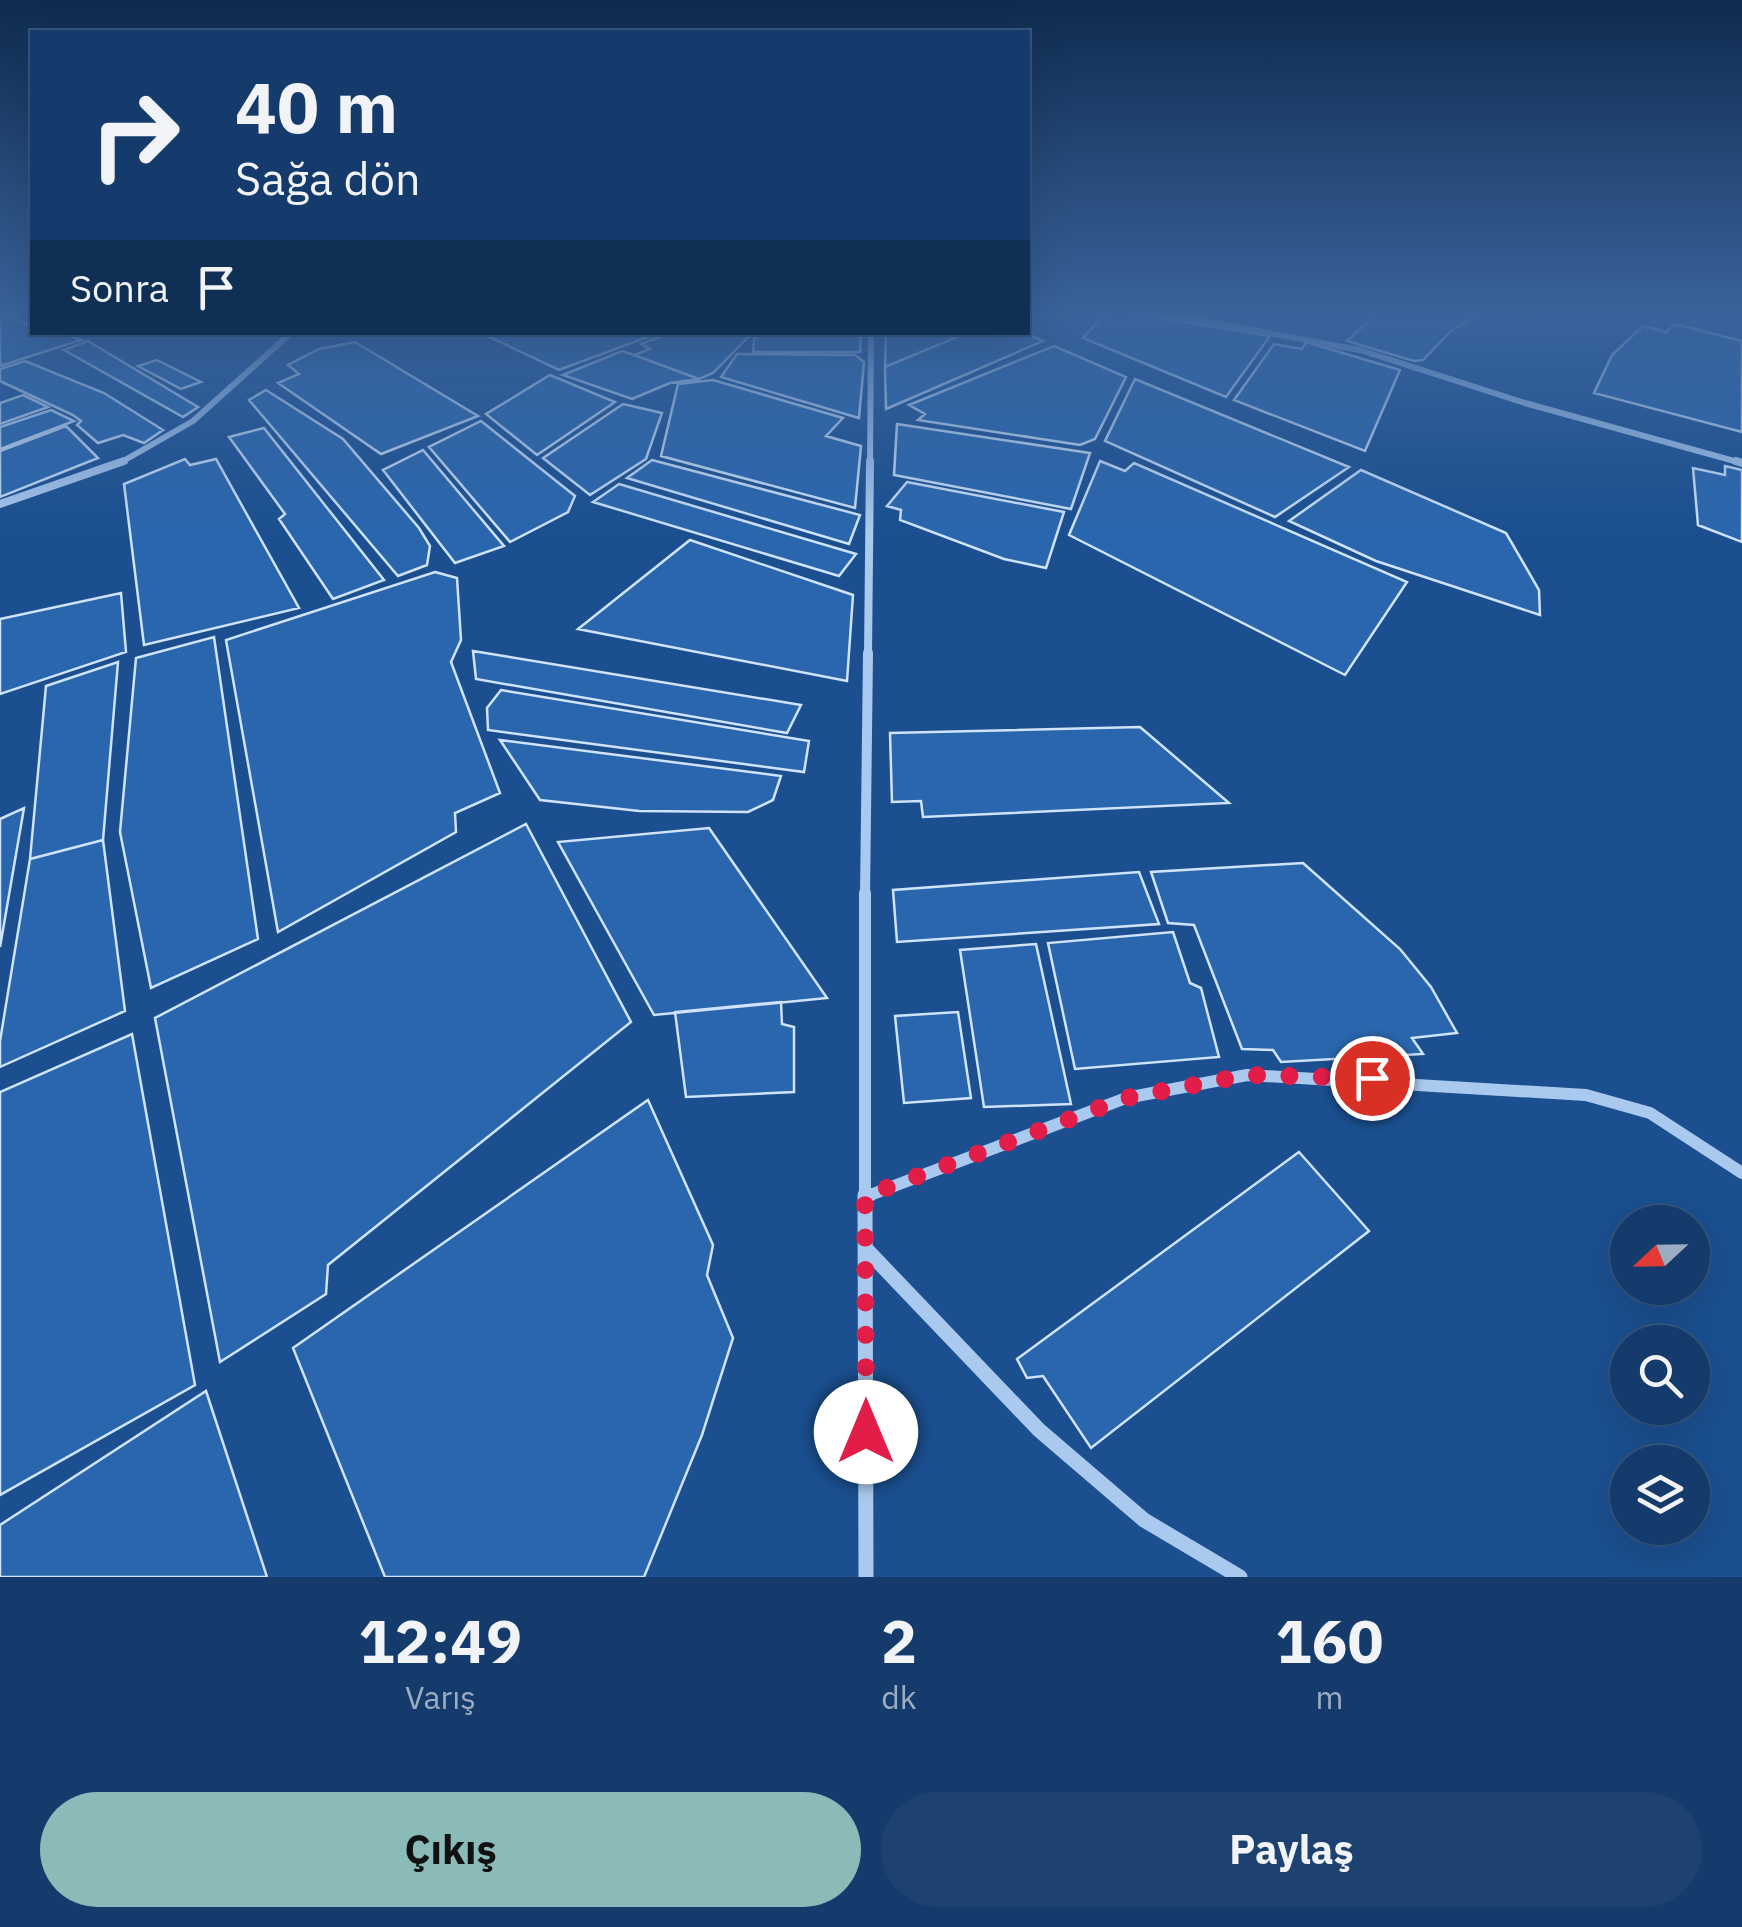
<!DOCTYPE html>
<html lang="tr">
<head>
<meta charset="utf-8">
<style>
  :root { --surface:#143b6b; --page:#1d4271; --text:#f1f3f6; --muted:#9dadc1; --line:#33557e; --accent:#8bbbb9 }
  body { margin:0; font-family:"IBM Plex Sans",sans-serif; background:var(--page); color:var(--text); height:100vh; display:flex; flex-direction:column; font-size:38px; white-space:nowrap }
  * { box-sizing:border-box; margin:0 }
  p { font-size:32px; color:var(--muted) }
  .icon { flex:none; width:55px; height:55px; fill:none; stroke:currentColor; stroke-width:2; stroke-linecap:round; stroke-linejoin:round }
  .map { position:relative; height:1577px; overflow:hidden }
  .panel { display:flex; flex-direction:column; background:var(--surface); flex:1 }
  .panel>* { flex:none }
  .banner { position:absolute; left:30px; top:30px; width:1000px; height:305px; border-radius:0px; box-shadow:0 10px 40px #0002,0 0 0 2px var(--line); background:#143b6b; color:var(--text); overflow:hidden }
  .needle { width:65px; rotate:248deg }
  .tools { position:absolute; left:1610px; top:1205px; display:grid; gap:20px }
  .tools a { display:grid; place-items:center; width:100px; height:100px; border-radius:50%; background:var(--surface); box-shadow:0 10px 40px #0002,0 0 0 2px var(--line); font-size:50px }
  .pin { position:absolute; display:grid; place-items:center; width:85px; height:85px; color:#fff; margin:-42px; border:5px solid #fff; border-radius:50%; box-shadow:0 2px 10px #0007 }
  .me { position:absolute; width:110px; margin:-55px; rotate:0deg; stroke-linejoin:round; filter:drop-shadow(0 0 8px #0008) }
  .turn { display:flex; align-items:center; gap:35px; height:210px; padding:0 40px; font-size:45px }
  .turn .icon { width:130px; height:130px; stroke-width:2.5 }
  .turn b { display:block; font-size:70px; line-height:85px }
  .then { display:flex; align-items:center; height:95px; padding:0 40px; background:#0003; gap:20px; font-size:38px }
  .eta { display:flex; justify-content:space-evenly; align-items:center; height:170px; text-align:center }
  .eta b { font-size:60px; font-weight:800; line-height:70px }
  .action { display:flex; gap:20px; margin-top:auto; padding:20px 40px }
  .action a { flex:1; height:115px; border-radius:60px; background:var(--accent); color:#111; font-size:40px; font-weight:800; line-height:115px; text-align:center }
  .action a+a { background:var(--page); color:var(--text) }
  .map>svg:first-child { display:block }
  .building { fill:#2a66ad; stroke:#cfe3fa; stroke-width:2.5 }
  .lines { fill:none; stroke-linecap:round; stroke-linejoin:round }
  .street-far4 { stroke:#a9c9ee; stroke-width:6 }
  .street-far3 { stroke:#a9c9ee; stroke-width:8 }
  .street-far2 { stroke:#a9c9ee; stroke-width:10 }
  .street-far1 { stroke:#a9c9ee; stroke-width:12 }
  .street { stroke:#a9c9ee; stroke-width:15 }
  .route { stroke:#e11d48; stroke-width:18; stroke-dasharray:0 32.4 }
</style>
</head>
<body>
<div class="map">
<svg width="1742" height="1577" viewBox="0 0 1742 1577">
  <rect width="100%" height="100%" fill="#1b4f8f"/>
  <path class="building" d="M1107 311H1119L1270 336 1226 397 1083 338Z
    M1379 311H1483L1451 331 1423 360 1414 361 1347 341Z
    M10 316 32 326V332H60L81 340 0 366V318Z
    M1675 324 1742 341V432L1594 393 1612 355 1643 326 1666 332Z
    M479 332H661L559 370Z
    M672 332H753L713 373 699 379 634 355 650 349 641 344Z
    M761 332H861L860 352H753L754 340Z
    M886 332H969L885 367Z
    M969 332H1023L1043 341 886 409 885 367Z
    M88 341 198 407 183 417 64 350Z
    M355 342 478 416 381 454 278 383 299 374 288 365 319 349Z
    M1306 342 1400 370 1365 451 1234 400 1274 344 1302 349Z
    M1054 346 1126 377 1095 439 1080 445 918 420 925 414 909 405Z
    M622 351 634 355 699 379 670 383 632 399 563 375Z
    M737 354 855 355 864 362 859 418 721 377Z
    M157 360 201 382 181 389 138 366Z
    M25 361 104 393 163 430 144 443 123 435 98 443 77 425 81 421 73 415 0 381V369Z
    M550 375 615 402 537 455 486 414Z
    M1135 379 1349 467 1275 517 1105 441Z
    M713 380 843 418 826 436 861 446 855 508 661 456 678 384Z
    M266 390 343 439 419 528 430 546 427 565 398 576 249 400Z
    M23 395 48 407 0 424V403Z
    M623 404 662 413 646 459 590 495 543 458Z
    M51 410 74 421 0 449V427Z
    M481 421 575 496 568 512 510 542 429 447Z
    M897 424 1090 453 1071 509 894 475Z
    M66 426 98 458 0 497V451Z
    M264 428 384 580 333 599 279 519 285 514 229 437Z
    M423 450 504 546 455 563 383 470Z
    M185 459 190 465 216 459 299 608 144 645 124 484Z
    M652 460 860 515 849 544 627 478Z
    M1100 461 1125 471 1134 463 1407 582 1345 675 1069 535Z
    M1725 466 1742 470V542L1698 525 1693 468 1725 475Z
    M1361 470 1506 533 1539 590 1540 615 1376 561 1289 521Z
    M907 482 1064 512 1046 568 1004 559 900 520 901 510 887 506Z
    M619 484 856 554 839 576 593 502Z
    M690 540 853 595 847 681 578 629Z
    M435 572 457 578 461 640 451 662 500 793 455 813 456 832 278 932 226 640Z
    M121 593 126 652 0 694V619Z
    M214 637 258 939 151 988 120 832 136 658Z
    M473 651 801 705 787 733 476 679Z
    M118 662 103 840 30 859 46 686Z
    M501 690 809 741 804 772 488 730 487 708Z
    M1140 727 1229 803 923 817 921 801 892 802 890 733Z
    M500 740 781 776 773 800 748 812 639 811 540 800Z
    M24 808 0 947V819Z
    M526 824 631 1022 328 1265 326 1294 220 1362 155 1018Z
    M709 828 827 998 654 1015 558 842Z
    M103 840 125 1011 0 1067V1041L30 859Z
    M1303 863 1400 949 1431 987 1457 1033 1412 1038 1423 1054 1281 1062 1273 1050 1242 1049 1194 925 1168 923 1151 872Z
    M1139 872 1159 924 897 942 893 890Z
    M1173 932 1190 983 1201 988 1219 1057 1075 1069 1048 943Z
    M1036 944 1071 1104 984 1107 960 950Z
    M781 1002 782 1024 794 1027V1092L686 1097 675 1012Z
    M958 1012 971 1098 904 1103 895 1016Z
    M132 1034 195 1385 0 1495V1092Z
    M648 1100 713 1245 707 1275 733 1338 702 1435 644 1577H385L293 1348Z
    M1299 1152 1369 1231 1091 1448 1043 1376 1027 1378 1017 1359Z
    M206 1391 267 1577H0V1525Z"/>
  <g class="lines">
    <path class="street-far4" d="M1150 311 1360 350 1525 403 1742 463
      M118 464 193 421 292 332
      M870 464 871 332"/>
    <path class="street-far3" d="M1736 461 1742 463
      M0 504 124 461
      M868 655 870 461"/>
    <path class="street-far2" d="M865 896 868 653"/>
    <path class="street-far1" d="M865 893V1198
      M865 1197 1126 1098 1247 1075 1586 1095 1650 1113 1742 1173"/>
    <path class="street" d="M865 1195 866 1577
      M865 1197 869 1195
      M866 1249 1039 1430 1144 1520 1240 1577"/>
  </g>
  <linearGradient id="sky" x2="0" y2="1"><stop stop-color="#0f2b4f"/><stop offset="0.59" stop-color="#39639b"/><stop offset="1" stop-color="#39639b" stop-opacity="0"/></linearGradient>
  <rect width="1742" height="531" fill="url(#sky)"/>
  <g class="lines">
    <path class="route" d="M866 1432 865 1196 1126 1098 1247 1075 1372 1078"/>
  </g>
</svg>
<div class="tools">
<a><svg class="needle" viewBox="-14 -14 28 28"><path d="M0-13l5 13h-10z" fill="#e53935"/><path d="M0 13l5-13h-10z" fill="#9dadc1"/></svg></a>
<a><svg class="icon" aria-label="search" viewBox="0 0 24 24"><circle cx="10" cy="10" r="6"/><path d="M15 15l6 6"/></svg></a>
<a><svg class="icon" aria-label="layers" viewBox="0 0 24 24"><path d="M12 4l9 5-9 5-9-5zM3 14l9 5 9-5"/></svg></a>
</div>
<div class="pin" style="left:1372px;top:1078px;background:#d93025"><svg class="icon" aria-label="arrive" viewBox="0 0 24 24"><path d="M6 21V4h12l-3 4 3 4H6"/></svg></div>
<svg class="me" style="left:866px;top:1432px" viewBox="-20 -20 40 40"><circle r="19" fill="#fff"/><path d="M0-13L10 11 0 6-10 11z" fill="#e11d48"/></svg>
<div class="banner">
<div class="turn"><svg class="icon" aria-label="right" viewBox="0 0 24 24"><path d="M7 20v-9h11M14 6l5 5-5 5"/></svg><div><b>40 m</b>Sağa dön</div></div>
<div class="then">Sonra<svg class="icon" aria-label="arrive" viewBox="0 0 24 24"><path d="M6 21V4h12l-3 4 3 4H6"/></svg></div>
</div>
</div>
<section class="panel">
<div class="eta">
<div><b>12:49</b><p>Varış</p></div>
<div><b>2</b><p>dk</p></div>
<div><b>160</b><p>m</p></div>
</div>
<div class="action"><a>Çıkış</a><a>Paylaş</a></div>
</section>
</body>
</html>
